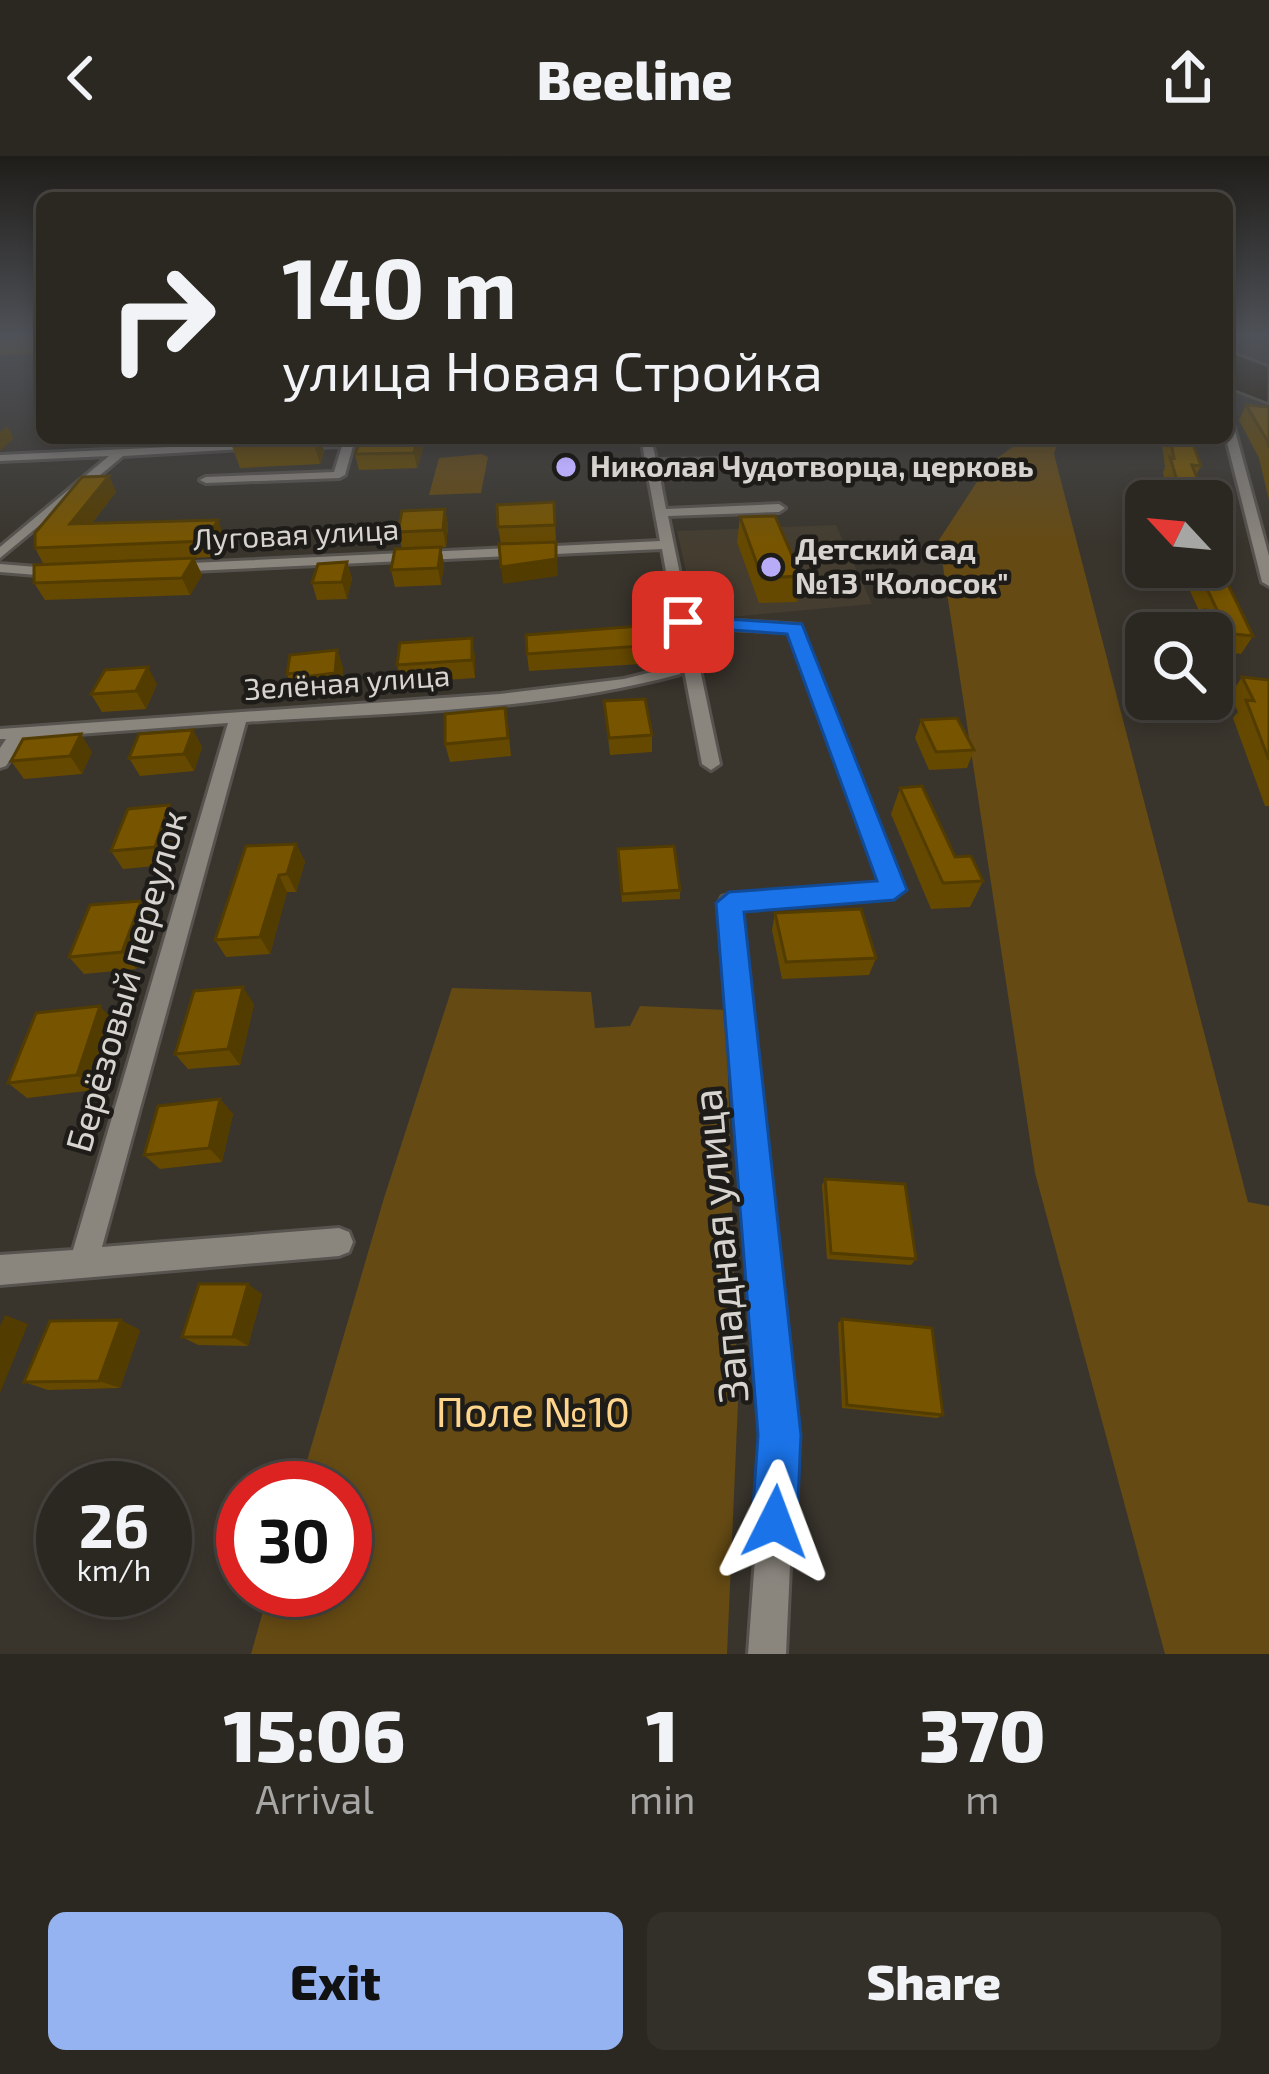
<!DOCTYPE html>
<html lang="en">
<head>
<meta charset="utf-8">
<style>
  :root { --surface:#2b2822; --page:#33302a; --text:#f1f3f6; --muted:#a6a6a5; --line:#474440; --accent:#95b2f1 }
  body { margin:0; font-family:"Exo 2",sans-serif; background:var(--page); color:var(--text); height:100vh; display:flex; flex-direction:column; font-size:45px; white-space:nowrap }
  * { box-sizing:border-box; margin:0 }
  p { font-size:39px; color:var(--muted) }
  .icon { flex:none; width:66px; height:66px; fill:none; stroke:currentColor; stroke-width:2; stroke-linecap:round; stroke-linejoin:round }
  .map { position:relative; height:1498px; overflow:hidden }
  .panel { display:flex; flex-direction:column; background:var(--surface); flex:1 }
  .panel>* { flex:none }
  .hud { position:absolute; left:36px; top:36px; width:1197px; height:252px; border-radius:18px; box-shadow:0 6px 18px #0003,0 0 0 3px var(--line); background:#2b2822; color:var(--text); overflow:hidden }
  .needle { width:78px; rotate:296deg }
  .controls { position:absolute; left:1125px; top:324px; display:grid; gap:24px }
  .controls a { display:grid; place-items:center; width:108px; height:108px; border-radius:18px; background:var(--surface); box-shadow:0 6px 18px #0003,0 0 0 3px var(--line); font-size:60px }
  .speed { position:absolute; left:36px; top:1305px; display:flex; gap:24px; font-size:60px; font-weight:700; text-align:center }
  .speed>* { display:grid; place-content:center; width:156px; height:156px; border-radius:50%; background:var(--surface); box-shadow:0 6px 18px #0003,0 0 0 3px var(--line); line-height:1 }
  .speed small { font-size:30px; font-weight:400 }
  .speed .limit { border:18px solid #d22; background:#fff; color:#111 }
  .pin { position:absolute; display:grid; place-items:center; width:102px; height:102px; color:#fff; margin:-51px; border-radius:24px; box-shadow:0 6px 18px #0006 }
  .me { position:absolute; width:132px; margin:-66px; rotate:3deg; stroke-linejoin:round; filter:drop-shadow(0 0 9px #0008) }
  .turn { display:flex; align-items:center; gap:42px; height:252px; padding:0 48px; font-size:54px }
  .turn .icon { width:156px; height:156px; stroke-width:2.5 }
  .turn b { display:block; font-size:84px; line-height:102px }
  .eta { display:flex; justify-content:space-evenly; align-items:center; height:204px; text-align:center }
  .eta b { font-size:72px; font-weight:800; line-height:84px }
  .button { display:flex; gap:24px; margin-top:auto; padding:24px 48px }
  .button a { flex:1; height:138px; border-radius:18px; background:var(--accent); color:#111; font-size:48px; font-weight:800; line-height:138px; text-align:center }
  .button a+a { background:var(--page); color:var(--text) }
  header { display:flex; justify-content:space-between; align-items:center; height:156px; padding:0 48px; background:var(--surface); font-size:54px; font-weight:800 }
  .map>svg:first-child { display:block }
  .built { fill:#443d30 }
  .green { fill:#654a13 }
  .water { fill:#231803; stroke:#595040; stroke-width:3 }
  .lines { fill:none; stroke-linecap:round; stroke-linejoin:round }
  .minor-casing { stroke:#57534e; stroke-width:6 }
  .minor { fill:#8a857d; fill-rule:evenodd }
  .wall { fill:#664900 }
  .shaded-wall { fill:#533c00 }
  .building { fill:#750; stroke:#533c00; stroke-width:3 }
  .route { fill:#1a73e8; stroke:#114b97; stroke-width:3 }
  .poi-dot { fill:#b8abf7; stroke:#1e1c19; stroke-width:4.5 }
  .labels { text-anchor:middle; stroke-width:9; stroke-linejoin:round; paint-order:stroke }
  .far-poi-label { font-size:30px; font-weight:bold; fill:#d7d4cf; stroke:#1e1c19; text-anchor:start }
  .far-street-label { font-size:30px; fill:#d7d4cf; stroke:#1e1c19 }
  .street-label { font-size:36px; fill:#d7d4cf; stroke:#1e1c19 }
  .near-street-label { font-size:42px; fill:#d7d4cf; stroke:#1e1c19 }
  .near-park-label { font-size:42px; fill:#fed58b; stroke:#1e1c19 }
</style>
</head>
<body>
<header><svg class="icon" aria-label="back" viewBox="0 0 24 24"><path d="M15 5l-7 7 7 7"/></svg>Beeline<svg class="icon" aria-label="share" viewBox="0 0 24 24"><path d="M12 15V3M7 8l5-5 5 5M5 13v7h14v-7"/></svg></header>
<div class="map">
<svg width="1269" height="1498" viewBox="0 0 1269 1498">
  <rect width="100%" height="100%" fill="#39352d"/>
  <path class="built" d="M836 369 872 448 697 464 677 375Z"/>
  <path class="green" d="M1025 282H1059L1054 298 1248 1046 1269 1050V1498H1165L1035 1017 939 384 988 309Z
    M482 298 488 301 481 337 429 339 439 302Z
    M452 832 591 836 595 872 630 870 640 850 726 854 738 1247 727 1498H251L269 1434H345V1332H299L384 1042Z"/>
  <path class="water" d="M1227 194 1269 210V248L1227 232Z"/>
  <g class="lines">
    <defs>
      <path id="minor" d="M1227 261 1232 264 1269 400V430L1262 426 1226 282Z
        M391 282H479L474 285 353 290 345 319 339 322 206 327 200 324 206 321 334 316 342 290 294 292 289 289 294 286Z
        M641 282H651L656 304 740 303 746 306 740 309 658 311 666 353 779 348 785 352 779 356 668 360 689 462 800 469 904 734 894 742 740 754 796 1279 786 1498H748L764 1279 719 747 722 741 729 739 881 727 789 476 691 471 720 608 711 614 702 608 684 514 680 518C540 556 390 556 246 566L102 1091 339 1072 349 1076 353 1086 349 1096 339 1100 0 1129V1099L73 1094 228 567 24 582 6 610 0 612V592L6 583H0V573L500 538 624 523 668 512 681 499 662 393 170 416 163 412 170 408 660 385Z
        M257 287 261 288V292L123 300 0 402V391L109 300 0 305V299Z
        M0 408 61 413 68 417 61 421 0 416Z"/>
    </defs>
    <use href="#minor" class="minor-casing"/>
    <use href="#minor" class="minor"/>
  </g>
  <path class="wall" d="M42 180V198L0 199V185Z
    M1246 249 1269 251V344L1259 302 1239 264Z
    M153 282H182L178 286 155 287Z
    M229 282H320L324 296 320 308 240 312Z
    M1161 282H1195L1193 286 1201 310 1196 319 1206 345H1170L1163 317 1165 311Z
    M423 292 417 312 359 314 355 298Z
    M109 320 116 336 92 367 224 380 212 401 194 402 202 419 190 439 45 444 34 427 44 409 35 392Z
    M554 346 556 385 501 388 498 371Z
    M445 353 448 370 446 391 402 393 398 376Z
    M740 361 801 420 797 446 759 447 737 386Z
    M441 391 444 408 441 429 395 431 391 414Z
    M347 406 352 423 347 443 317 444 312 427Z
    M1199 416 1253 480 1241 498 1212 494V477H1198L1196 471 1202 461 1189 433Z
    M657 489V507L529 515 527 498Z
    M337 494 343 512 341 535 310 538 308 534 294 536 287 518Z
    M475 500V522L402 527 397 509Z
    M1242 521 1269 524V650H1265L1233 562 1238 556 1230 539Z
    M157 528 146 553 102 556 91 538Z
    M604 545 652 579V596L610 599Z
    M921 564 974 594 967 612 929 614 915 582Z
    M508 570 511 600 450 606 445 588Z
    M193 574 202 591 194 615 140 620 129 602Z
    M92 596 82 618 24 623 11 605Z
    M900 632 955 701 983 725 970 751 931 753 891 658Z
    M169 649 180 667 166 709 123 713 111 695Z
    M296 688 305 706 296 736H287L270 798 226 801 215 784Z
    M618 693 680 734V743L622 746Z
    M141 745 154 762 136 813 84 818 69 801Z
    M775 757 876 802 869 819 782 823 772 774Z
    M254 848 240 909 188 913 175 898Z
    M115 866 94 934 27 942 8 927Z
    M220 943 233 958 222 1006 160 1013 144 999Z
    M825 1023 916 1103 911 1109 827 1103 822 1029Z
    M262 1138 248 1190 198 1189 182 1181Z
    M842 1163 943 1259 937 1262 842 1252 838 1167Z
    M140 1174 120 1232 48 1234 24 1226Z"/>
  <path class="shaded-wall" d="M7 270 14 282 0 295V276Z
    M312 282H320L324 296 320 308Z
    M418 282H421L423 292 417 312 414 297Z
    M109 320 116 336 78 384 70 368Z
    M445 353 448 370 446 391 443 374Z
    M218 364 224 380 212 401 205 385Z
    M556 386 558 420 503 428 501 411Z
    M441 391 444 408 441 429 438 412Z
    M194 402 202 419 190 439 182 422Z
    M347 406 352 423 347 443 342 426Z
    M472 482 475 500V522L472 504Z
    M337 494 343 512 341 535 335 517Z
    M148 511 157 528 146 553 136 535Z
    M193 574 202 591 194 615 184 598Z
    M81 578 92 596 82 618 70 600Z
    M169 649 180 667 166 709 155 691Z
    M296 688 305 706 296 736 287 718Z
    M279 719 287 736 270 798 260 781Z
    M141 745 154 762 136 813 122 796Z
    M243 831 254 848 240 909 228 893Z
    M100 850 115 866 94 934 77 919Z
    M220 943 233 958 222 1006 209 992Z
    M248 1128 262 1138 248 1190 233 1181Z
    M5 1159 28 1168 0 1237V1170Z
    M121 1164 140 1174 120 1232 99 1225Z"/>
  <path class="building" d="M40 180H42V188L0 189V185L41 181Z
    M1246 249 1269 251V292L1268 286Z
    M361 282H418L414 297 355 298Z
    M1170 282H1191L1201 310 1192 309 1206 345H1183L1170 301 1174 302Z
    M109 320 70 368 218 364 205 385 35 392V377L82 321Z
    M554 346 555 369 498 371 497 349Z
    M445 353 443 374 398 376 402 355Z
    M775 360 801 420 762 422 740 361Z
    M556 386V403L501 411 499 388Z
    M441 391 438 412 391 414 395 393Z
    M194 402 182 422 34 427V409Z
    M347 406 342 426 312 427 318 408Z
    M1199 416 1223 418 1253 480 1215 476 1206 454 1218 456Z
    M652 469 657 489 527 498 526 479Z
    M472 482V504L397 509 400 487Z
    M337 494 335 517 303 521 304 516 287 518 290 499Z
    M148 511 136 535 91 538 105 514Z
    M1242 521 1269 524V604L1246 544 1254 545Z
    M645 543 652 579 609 582 604 545Z
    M505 552 508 582 445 588V558Z
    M957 562 974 594 936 596 921 564Z
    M193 574 184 598 129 602 139 578Z
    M81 578 70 600 11 605 23 583Z
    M922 630 955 701 971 700 983 725 943 727 900 632Z
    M169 649 155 691 111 695 128 653Z
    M296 688 287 718 279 719 260 781 215 784 246 690Z
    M674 690 680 734 622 738 618 693Z
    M141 745 122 796 69 801 90 749Z
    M861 753 876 802 786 806 775 757Z
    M243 831 228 893 175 898 194 835Z
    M100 850 77 919 8 927 36 857Z
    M220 943 209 992 144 999 158 950Z
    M825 1023 905 1028 916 1103 831 1097Z
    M199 1128H248L233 1181H182Z
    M842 1163 932 1172 943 1259 847 1249Z
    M121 1164 99 1225 24 1226 50 1165Z"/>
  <linearGradient id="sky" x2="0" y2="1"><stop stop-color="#1f1d19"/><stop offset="0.46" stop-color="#4e5157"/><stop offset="1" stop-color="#4e5157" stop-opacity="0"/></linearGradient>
  <rect width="1269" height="389" fill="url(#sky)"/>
  <path class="route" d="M683 460 802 468 907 734 894 744 744 756 801 1279 797 1366 790 1382 775 1389 759 1382 752 1366 758 1279 716 747 729 736 877 725 787 478 676 470V462Z"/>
  <g class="poi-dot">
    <circle cx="566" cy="311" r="12"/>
    <circle cx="771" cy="411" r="12"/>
  </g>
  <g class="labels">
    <g class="far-poi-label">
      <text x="590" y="321">Николая Чудотворца, церковь</text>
      <text x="795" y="404">Детский сад<tspan x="795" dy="34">№13 "Колосок"</tspan></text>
    </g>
    <g class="far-street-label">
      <text transform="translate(296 379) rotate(-3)" y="10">Луговая улица</text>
      <text transform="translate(347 527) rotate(-4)" y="10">Зелёная улица</text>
    </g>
    <g class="street-label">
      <text transform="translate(126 825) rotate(-74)" y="13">Берёзовый переулок</text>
    </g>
    <g class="near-street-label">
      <text transform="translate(720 1090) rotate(-95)" y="15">Западная улица</text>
    </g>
    <g class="near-park-label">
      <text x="533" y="1271">Поле №10</text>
    </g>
  </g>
</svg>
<div class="controls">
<a><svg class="needle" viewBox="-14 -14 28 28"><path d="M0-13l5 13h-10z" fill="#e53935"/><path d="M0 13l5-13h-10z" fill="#a6a6a5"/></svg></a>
<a><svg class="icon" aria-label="search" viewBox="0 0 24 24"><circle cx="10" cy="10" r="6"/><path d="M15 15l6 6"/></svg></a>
</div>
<div class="speed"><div>26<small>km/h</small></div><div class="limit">30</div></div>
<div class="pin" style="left:683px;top:466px;background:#d93025"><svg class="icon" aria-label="arrive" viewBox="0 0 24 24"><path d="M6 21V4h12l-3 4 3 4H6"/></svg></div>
<svg class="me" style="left:775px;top:1366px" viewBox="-20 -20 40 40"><path d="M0-17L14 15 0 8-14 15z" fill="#1a73e8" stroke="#fff" stroke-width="4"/></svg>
<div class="hud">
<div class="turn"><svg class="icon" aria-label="right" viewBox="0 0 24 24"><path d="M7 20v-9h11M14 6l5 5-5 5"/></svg><div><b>140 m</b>улица Новая Стройка</div></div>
</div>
</div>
<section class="panel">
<div class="eta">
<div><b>15:06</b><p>Arrival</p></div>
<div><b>1</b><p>min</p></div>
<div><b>370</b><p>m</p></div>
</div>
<div class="button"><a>Exit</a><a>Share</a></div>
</section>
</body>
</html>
